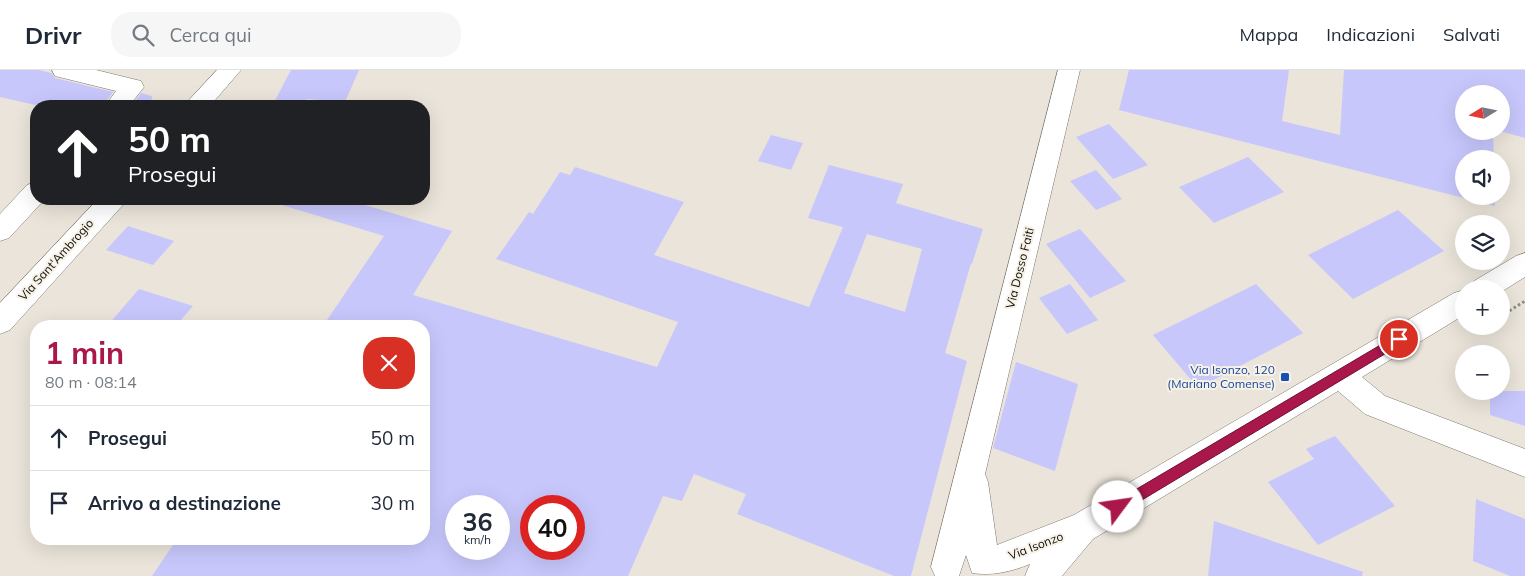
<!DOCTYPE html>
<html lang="it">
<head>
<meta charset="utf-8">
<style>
  :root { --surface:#fff; --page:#f6f6f7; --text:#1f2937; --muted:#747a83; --line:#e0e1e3; --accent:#aa174b }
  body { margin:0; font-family:Mulish,sans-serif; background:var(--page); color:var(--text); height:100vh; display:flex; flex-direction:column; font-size:19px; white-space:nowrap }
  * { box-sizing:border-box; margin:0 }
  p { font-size:16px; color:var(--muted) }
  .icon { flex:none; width:28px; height:28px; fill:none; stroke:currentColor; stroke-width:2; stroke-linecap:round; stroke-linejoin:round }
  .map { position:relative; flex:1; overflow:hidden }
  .sheet { position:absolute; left:30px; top:250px; width:400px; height:225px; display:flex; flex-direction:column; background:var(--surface); border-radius:20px; box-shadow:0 5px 20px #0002 }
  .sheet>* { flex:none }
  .hud { position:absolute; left:30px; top:30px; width:400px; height:105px; border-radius:20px; box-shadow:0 5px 20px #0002; background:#202124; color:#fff; overflow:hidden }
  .needle { width:32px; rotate:260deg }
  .controls { position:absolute; left:1455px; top:15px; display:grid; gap:10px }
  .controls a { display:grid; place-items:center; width:55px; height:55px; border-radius:50%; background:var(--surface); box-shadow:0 5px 20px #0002; font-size:25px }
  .speed { position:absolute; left:445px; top:425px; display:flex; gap:10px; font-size:25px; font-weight:700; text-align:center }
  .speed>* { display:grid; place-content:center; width:65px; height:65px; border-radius:50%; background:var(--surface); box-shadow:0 5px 20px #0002; line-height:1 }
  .speed small { font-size:12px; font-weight:400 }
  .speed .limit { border:8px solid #d22; background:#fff; color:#111 }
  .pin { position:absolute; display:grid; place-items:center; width:42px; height:42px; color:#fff; margin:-21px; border:2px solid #fff; border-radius:50%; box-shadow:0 1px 5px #0007 }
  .me { position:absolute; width:55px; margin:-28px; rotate:59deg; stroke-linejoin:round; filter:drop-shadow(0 0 4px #0008) }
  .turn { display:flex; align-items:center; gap:18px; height:105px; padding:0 15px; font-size:22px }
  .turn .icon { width:65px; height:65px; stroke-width:2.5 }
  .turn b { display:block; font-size:35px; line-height:42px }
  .round { display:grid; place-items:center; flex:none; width:52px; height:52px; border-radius:20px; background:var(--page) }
  .summary { display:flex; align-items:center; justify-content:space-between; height:85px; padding:0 15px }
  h1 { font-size:30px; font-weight:700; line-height:38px; color:var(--accent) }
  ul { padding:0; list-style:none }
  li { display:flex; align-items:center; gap:15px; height:65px; padding:0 15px; border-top:1px solid var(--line) }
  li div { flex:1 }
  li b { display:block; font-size:19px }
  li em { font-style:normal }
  header { display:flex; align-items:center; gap:30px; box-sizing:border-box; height:70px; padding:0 25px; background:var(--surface); border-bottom:1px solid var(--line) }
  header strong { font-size:24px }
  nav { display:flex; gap:28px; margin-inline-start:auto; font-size:18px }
  .search { width:350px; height:45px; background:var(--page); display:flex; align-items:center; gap:12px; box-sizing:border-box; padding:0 18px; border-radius:20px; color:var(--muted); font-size:19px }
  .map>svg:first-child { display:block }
  .building { fill:#c8c7fc; fill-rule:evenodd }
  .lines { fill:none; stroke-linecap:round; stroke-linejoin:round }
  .minor-casing { stroke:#7c776e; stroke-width:1 }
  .path { stroke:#918c85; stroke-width:3; stroke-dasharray:2.5 2.5; stroke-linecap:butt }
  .minor { fill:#fff; fill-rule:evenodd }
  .route { fill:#aa174b; stroke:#6e0f31 }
  .transit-dot { fill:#1a4fb4; stroke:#f7f2e7; stroke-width:2 }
  .labels { text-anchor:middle; stroke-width:4; stroke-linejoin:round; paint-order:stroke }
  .street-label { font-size:12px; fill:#100e0b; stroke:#f7f2e7 }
  .transit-label { font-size:12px; fill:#164399; stroke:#f7f2e7; text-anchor:end }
</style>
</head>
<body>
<header>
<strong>Drivr</strong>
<div class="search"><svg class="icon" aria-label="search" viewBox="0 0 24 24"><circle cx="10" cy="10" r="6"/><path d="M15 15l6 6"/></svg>Cerca qui</div>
<nav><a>Mappa</a><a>Indicazioni</a><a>Salvati</a></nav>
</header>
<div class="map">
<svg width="1525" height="506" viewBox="0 0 1525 506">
  <rect width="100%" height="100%" fill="#eae4da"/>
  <path class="building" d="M0 0H39L51 3 55 8 113 22 103 36H40L0 27Z
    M291 0H359L345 32 307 29 304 36H272Z
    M1129 0H1289L1282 51 1340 65 1344 0H1525V68L1500 61 1501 24H1464V61H1493L1494 89H1464V126H1495V136L1119 40Z
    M141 23 152 26 151 36H131Z
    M1109 54 1148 95 1113 109 1076 67Z
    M771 65 803 73 791 100 758 91Z
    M1248 87 1284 122 1214 153 1179 117Z
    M829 95 903 114 896 133 983 159 972 194 971 193 945 283 967 291 911 506H894L737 444 746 424 694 404 682 431 663 426 628 506H152L177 469H424V256H323L384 166 282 135 283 129H345L452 161 413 225 657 297 678 252 496 189 529 142 533 144 560 102 570 105 575 97 684 132 654 185 809 237 843 157 808 148ZM867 164 922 179 905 242 844 223ZM456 436H499V479H456ZM531 436H574V479H531Z
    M1096 100 1122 129 1096 140 1070 111Z
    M1398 140 1444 181 1353 229 1308 185Z
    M128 156 174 171 153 195 106 180Z
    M1080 159 1126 211 1090 228 1046 174Z
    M1070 214 1098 250 1067 264 1039 228Z
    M1256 214 1303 263 1198 318 1153 265Z
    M139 219 193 236 176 256H107Z
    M1016 292 1078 314 1055 401 993 378Z
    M1490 321H1525V356L1490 345Z
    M1335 366 1395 436 1318 475 1268 412 1314 389 1306 379Z
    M1476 429 1525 449V506H1510L1473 491Z
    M1214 451 1363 502 1362 506H1208Z"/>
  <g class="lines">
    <defs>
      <path id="minor" d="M52 0H96L141 11 144 17 129 36H105L116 21 55 6Z
        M217 0H241L210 36H186L189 30Z
        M1058 0H1080L985 404 988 412 997 475 1074 445 1454 223 1464 220V245L1362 307 1385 326 1525 379V407L1365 344 1338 321 1093 469 1062 506H1025L1030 494C1011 502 991 506 972 503L966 485 959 506H935L931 497Z
        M36 112V129H45L9 168 0 171V144L27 115Z
        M98 129H126L122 136 10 260 0 264V233Z
        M1525 183V207L1501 222V219H1470L1474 211 1516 186Z"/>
    </defs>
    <use href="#minor" class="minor-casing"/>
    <path class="path" d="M1501 246 1525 231"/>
    <use href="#minor" class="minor"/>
  </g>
  <path class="route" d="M1399 264 1403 265 1405 269 1403 273 1122 442 1118 443 1113 442 1111 437 1113 433Z"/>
  <rect class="transit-dot" x="1280" y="302" width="10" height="10" rx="2.5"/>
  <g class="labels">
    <g class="street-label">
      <text transform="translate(56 190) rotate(-48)" y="4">Via Sant'Ambrogio</text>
      <text transform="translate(1020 198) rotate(-76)" y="4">Via Dosso Faiti</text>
      <text transform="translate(1036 476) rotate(-21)" y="4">Via Isonzo</text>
    </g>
    <g class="transit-label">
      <text x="1275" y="304">Via Isonzo, 120<tspan x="1275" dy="14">(Mariano Comense)</tspan></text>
    </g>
  </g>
</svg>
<div class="controls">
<a><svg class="needle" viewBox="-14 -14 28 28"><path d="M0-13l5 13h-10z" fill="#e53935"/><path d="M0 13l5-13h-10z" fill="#747a83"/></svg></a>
<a><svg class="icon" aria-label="sound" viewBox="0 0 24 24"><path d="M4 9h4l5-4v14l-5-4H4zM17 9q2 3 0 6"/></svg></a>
<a><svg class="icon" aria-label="layers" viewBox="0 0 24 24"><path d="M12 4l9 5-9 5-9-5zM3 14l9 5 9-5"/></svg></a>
<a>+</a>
<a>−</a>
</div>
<div class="speed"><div>36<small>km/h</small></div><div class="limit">40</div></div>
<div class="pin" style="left:1399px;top:269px;background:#d93025"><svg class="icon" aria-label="arrive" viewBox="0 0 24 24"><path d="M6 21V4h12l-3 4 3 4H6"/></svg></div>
<svg class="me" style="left:1118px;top:437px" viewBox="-20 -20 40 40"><circle r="19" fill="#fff"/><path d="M0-13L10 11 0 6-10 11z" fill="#aa174b"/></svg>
<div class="hud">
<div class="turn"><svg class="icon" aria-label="ahead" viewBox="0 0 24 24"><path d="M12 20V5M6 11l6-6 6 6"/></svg><div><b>50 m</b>Prosegui</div></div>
</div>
<section class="sheet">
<div class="summary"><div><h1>1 min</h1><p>80 m · 08:14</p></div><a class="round" style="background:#d93025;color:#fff"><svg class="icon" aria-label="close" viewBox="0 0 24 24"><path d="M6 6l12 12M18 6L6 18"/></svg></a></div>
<ul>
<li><svg class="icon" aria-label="ahead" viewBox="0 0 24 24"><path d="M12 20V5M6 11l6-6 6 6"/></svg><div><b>Prosegui</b></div><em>50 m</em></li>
<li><svg class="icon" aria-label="arrive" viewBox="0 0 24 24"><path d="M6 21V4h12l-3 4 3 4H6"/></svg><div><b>Arrivo a destinazione</b></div><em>30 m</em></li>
</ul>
</section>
</div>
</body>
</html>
